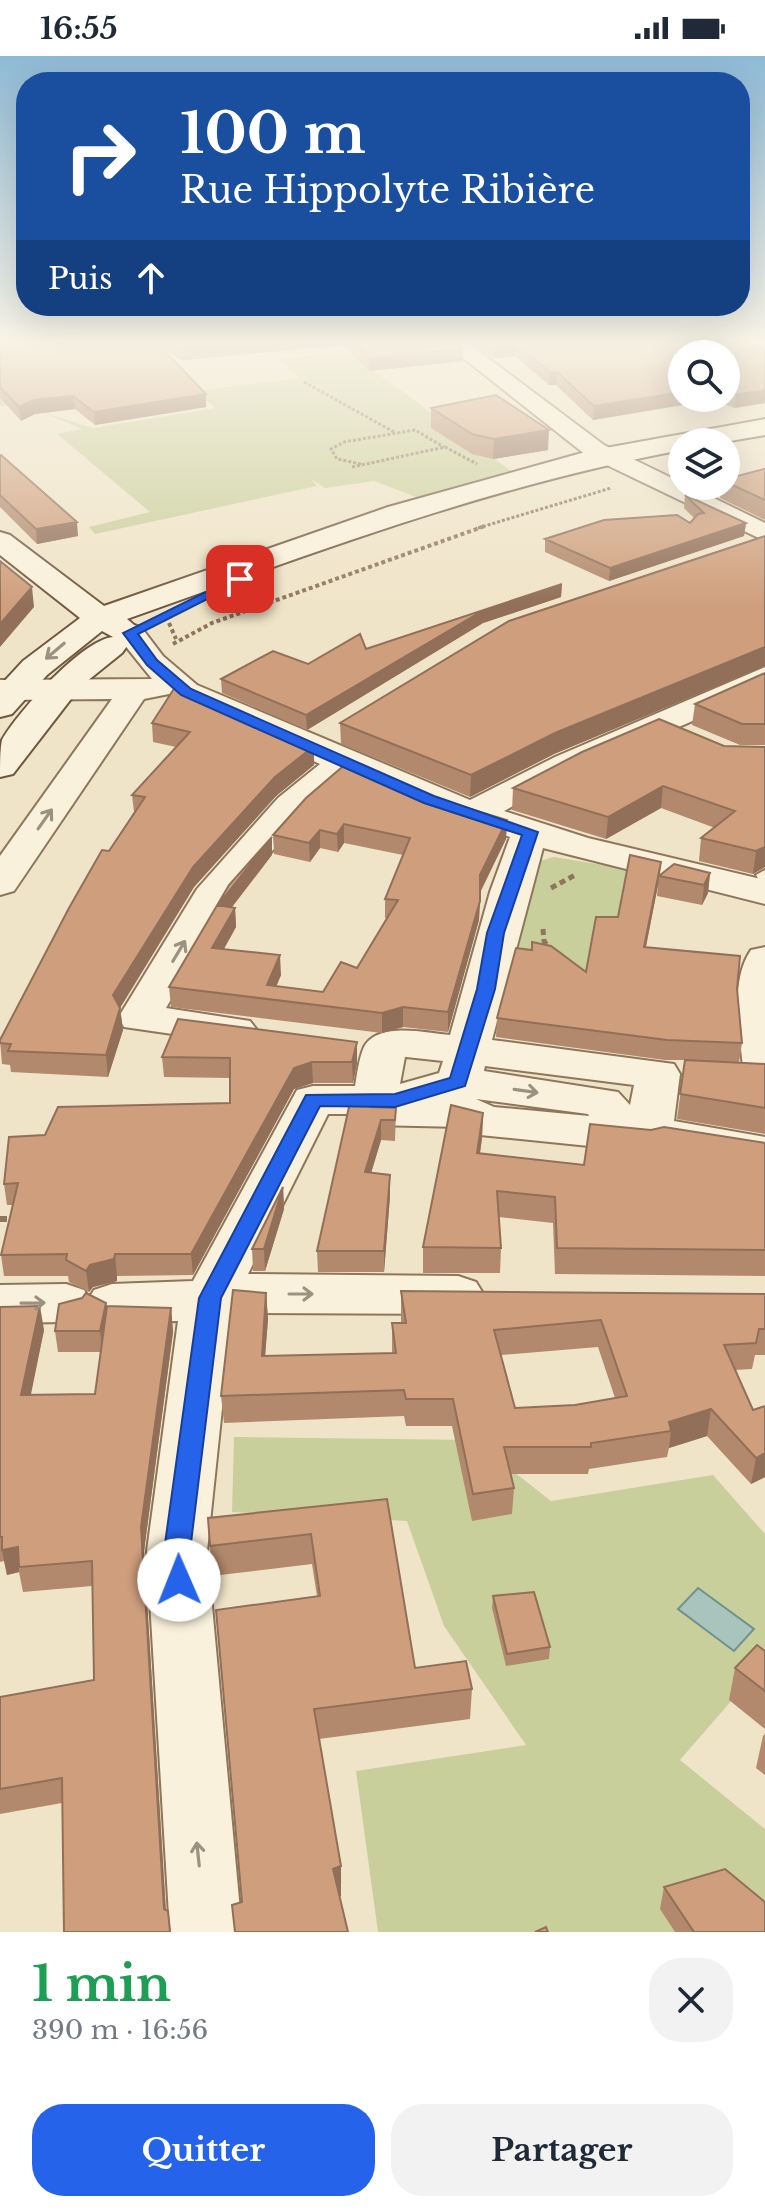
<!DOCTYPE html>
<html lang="fr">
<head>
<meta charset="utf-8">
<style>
  :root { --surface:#fff; --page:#f2f2f3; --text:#1f2937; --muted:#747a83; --accent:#2563eb }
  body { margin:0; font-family:"Libre Baskerville",serif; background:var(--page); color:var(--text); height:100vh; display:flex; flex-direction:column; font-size:30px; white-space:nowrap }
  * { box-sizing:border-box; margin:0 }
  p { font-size:26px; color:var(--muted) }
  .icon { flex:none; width:44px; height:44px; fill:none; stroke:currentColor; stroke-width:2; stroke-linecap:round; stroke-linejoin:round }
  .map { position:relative; height:1876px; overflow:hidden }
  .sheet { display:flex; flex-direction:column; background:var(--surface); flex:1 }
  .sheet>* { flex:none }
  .guide { position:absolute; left:16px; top:16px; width:734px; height:244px; border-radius:32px; box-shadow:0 8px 32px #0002; background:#1a4fa0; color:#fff; overflow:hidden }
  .buttons { position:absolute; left:668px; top:284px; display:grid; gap:16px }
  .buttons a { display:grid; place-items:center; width:72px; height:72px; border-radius:50%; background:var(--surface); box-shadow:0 8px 32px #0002; font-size:40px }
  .pin { position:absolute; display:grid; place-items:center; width:68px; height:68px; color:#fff; margin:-34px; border-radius:16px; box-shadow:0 4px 12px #0006 }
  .me { position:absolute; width:88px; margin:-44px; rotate:359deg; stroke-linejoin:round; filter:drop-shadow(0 0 6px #0008) }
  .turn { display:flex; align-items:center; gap:28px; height:168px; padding:0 32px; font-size:36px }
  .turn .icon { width:104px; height:104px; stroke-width:2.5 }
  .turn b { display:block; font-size:56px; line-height:68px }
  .then { display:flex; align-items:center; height:76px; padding:0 32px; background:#0003; gap:16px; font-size:30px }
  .round { display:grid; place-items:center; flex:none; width:84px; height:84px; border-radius:32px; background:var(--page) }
  .head { display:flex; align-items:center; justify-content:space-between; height:136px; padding:0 32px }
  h1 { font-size:48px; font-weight:700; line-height:60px; color:#1e9e55 }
  .primary-button { display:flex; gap:16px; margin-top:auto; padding:16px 32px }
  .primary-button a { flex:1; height:92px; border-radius:32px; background:var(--accent); color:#fff; font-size:32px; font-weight:700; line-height:92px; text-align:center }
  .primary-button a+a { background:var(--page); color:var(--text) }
  .status { display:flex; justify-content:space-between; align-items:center; height:56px; padding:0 40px; background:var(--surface); direction:ltr }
  .status svg { height:22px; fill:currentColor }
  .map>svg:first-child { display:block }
  .green { fill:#c9cf9b }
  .water { fill:#a9c4bc; stroke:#6f938a; stroke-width:2 }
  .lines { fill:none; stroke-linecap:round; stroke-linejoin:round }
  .service-casing { stroke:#8d765c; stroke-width:4 }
  .minor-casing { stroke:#8d765c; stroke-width:4 }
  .secondary-casing { stroke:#6f573f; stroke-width:4 }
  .path-far3 { stroke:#8d765c; stroke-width:3; stroke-dasharray:3 2; stroke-linecap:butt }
  .path-far2 { stroke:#8d765c; stroke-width:4; stroke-dasharray:4 3; stroke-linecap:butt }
  .path-far1 { stroke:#8d765c; stroke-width:5; stroke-dasharray:6 4; stroke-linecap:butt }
  .path { stroke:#8d765c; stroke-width:6; stroke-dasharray:7 5; stroke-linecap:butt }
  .service { fill:#faf1dc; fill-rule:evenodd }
  .minor { fill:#faf1dc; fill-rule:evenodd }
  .secondary { fill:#faf1dc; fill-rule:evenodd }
  .wall { fill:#b2896c; fill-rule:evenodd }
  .shaded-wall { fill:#916f58 }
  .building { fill:#cf9f7d; stroke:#916f58; stroke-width:2; fill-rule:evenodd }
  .oneway { stroke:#9c907e }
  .route { fill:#2563eb; stroke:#184099; stroke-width:2 }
</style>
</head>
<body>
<div class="status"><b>16:55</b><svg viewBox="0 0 49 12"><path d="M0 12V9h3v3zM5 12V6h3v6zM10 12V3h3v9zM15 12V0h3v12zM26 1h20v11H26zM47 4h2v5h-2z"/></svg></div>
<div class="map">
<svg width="765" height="1876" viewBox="0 0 765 1876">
  <rect width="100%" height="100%" fill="#f0e4c8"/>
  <path class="green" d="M348 296 514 417 424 444 374 425 325 432 311 423 317 430 95 478 89 471 150 456 57 378 82 373 44 357 35 347 0 350V338L36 347 45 357 93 372 215 352 195 335 299 322 279 303Z
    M554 801 628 813 617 880 587 920 506 910 536 806Z
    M234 1381 473 1384 551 1445 713 1419 765 1478V1606L680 1704 765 1773V1876H378L356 1715 526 1689 444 1570 407 1465 232 1456Z"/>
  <path class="water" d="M698 1532 754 1573 734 1595 678 1553Z"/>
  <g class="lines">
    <defs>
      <path id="service" d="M765 287V293L748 296 743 293Z
        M765 814V825L759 824 756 819Z"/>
      <path id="minor" d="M444 287H468L604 389 682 427V430H689L765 467V485L586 399Z
        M130 568 141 571 163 600 197 629 470 744 555 701 765 611V633L579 715 504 755 588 782 765 824V848L543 792 492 984 674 1008 680 1018 674 1065 765 1081V1113L661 1093 648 1096 480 1079 462 1071 372 1069 356 1064 352 1058H328L248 1218 458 1220 476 1226 484 1239 476 1252 458 1258 232 1257 207 1495 242 1876H170L147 1495 178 1265 112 1266 94 1260 89 1252 84 1260 66 1266 0 1267V1229L66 1228 84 1234 89 1242 94 1234 112 1228 193 1225 297 1034 313 1030H355C357 1018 359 1002 364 991 378 965 427 977 450 979L490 836 510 781 416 751 348 720 304 758 228 846 166 952 250 965 257 974 250 983 235 987 124 971 118 962 197 833 278 742 320 708 169 638 144 643 14 835 0 839V800L112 643 0 644V624L152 623 115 577 119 571ZM405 1001H406L443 1005 439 1017 400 1028ZM485 1010 634 1029 630 1049 618 1036 484 1015ZM476 1043 588 1058 589 1060 494 1051Z
        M765 891V1026L749 1022 743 1012C740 976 729 926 751 894Z"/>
      <path id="secondary" d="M765 363V379L724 386H682V394C491 429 310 498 127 563L140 574 135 581 122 583 127 590 122 597 81 630 13 718 0 721C0 710 0 693 2 684 17 657 82 584 113 581L102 575 47 619 12 658 0 661V630L23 605 80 562 0 499V476L10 479 104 550 388 451 589 395Z"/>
    </defs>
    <use href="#service" class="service-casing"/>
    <use href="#minor" class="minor-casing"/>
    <use href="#secondary" class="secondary-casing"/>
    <path class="path-far3" d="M304 326 394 376
      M361 408 337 403 331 393 344 386 415 374 444 391
      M352 411 445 391 477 408
      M478 472 611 432"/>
    <path class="path-far2" d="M169 567 176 583
      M173 588 212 567 485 470"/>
    <path class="path-far1" d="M551 832 577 818
      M543 873 544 885 550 893"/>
    <path class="path" d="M0 1163H11"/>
    <use href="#service" class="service"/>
    <use href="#minor" class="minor"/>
    <use href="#secondary" class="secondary"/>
  </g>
  <path class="wall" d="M0 287H456L463 305 369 315 344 289 182 304 162 293 206 351 95 369 75 353 35 358 21 365 0 342Z
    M472 287H749L735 352 712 344 593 364 556 329H549L515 300 493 302ZM726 298V342H682Z
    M431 352 548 394 493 403 472 398 431 372Z
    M0 399 78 480 37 488 0 451Z
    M765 413V464L720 442 721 430H726V423Z
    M685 439 746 467 744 480 609 525 545 496V483L690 467 694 462 684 452Z
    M765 480V610L554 698 470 741 341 688 340 667Z
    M562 528 561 541 483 567 307 674 222 637 221 623 308 608 366 593Z
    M765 617V689H740L692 669 695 648Z
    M152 667 314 690V709L276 740 194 831 120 952 123 974 108 1021 11 1016 10 1009 2 1008 0 984 109 795 134 756 132 739 176 691 153 686Z
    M724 690 765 691V811L753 818 699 805 701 782 715 772 661 752 606 783 512 754 513 732Z
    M415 736 507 764 506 783 480 837 479 864 448 976 403 971 382 977 171 951 169 931 272 799 232 851 235 852 236 871 224 893 281 919 276 930 323 936 357 912 387 862H385V843L403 799 344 787 338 796 320 792 310 806 274 798 273 779Z
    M661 806 660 819 710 817 708 837 702 849 657 840 658 829 646 891 737 933 742 987 739 1006 765 1008V1078L677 1063 685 1004H665L496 981 497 962 586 916 618 861Z
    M357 986V1007L353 1027H313L294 1033 193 1219 117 1220V1225L93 1231 89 1236 69 1226 68 1220H4L1 1199 13 1149H7L4 1128 45 1079 230 1047V1022L164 1021 162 1001Z
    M371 1051 396 1052 395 1085 381 1084 371 1117 390 1119V1140L384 1216H318L317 1195Z
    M483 1057 482 1082 480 1098 584 1109 765 1087V1220L555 1218 553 1167 499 1161 501 1192 500 1217H423V1191Z
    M283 1131 284 1153 265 1215H253L252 1193Z
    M401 1235 765 1238V1299H755L752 1313 735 1314 753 1354 765 1350V1421L751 1428 707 1380 669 1392 667 1401 589 1413 588 1418H510L514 1432 512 1458 472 1465 452 1370H406L404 1360 224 1367 221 1340 266 1237 268 1263 265 1300 392 1297V1267H401ZM598 1291 615 1342 575 1349 515 1352 501 1299Z
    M0 1251 44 1274 30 1339 95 1338 101 1296H58L55 1275 106 1253 171 1252 173 1276 144 1495 166 1854 168 1855 171 1876H64L62 1747 0 1758V1641L94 1624 92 1530 23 1536 19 1516 7 1519 4 1505 0 1506Z
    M387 1443 415 1612 472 1633 470 1663 319 1683 341 1840 242 1846 317 1540 312 1508 212 1520 208 1462Z
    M493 1540 550 1591 549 1603 506 1610 492 1552Z
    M765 1595V1673L729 1644 735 1612Z
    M765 1678V1719L756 1712 763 1680Z
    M664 1831 765 1876H675L660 1853Z"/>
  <path class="shaded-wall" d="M228 287H344V289L182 304 181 291Z
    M515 288V300L493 302 494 290Z
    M463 293V305L369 315V302Z
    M550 316H557L556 329H549Z
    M765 334V347L735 352 736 339Z
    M682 336V342H713L712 344 593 364 594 350Z
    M206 338V351L95 369 94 356Z
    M73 340 75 353 35 358 21 365 19 351 34 344Z
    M549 374 548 394 493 403 494 383Z
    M77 466 78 480 37 488 36 473Z
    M746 467 744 480 609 525 610 512Z
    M562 528 561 541 483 567 307 674 306 659 484 554Z
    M32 531 34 551 0 591V568Z
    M765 591V610L554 698 470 741 471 719 555 677Z
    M314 690V709L276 740 194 831 115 960 113 939 193 811 275 721Z
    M663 730 661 752 606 783 608 761Z
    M507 764 506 783 479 838 480 819Z
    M344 768V787L338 796 337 778Z
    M320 774V792L310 806 309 787Z
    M272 781V799L219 868 218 849Z
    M765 791V811L753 818 756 795Z
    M661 806 658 829 642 910 644 891Z
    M710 817 708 837 702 849 704 829Z
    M480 845 479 864 448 976V956Z
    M235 852 236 871 213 912 212 892Z
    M280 899 281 919 271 943 267 929Z
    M403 951V971L382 977V957Z
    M120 952 123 974 108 1021 106 999Z
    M357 986V1007L353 1027 352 1006Z
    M312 1006 313 1027 294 1033 193 1219 191 1198 294 1012Z
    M483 1057 482 1082 476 1123 477 1097Z
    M381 1064V1084L365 1137V1116Z
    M390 1119V1140L384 1216V1195Z
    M283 1131 284 1153 265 1215 264 1193Z
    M115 1198 117 1220V1225L93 1231 89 1236 86 1215 90 1209Z
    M266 1237 268 1263 263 1327 262 1300Z
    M106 1247 108 1268 103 1296 100 1275Z
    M40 1250 44 1274 26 1363 21 1339Z
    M171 1252 173 1276 144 1495 167 1876 164 1853 141 1471Z
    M711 1353 707 1380 669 1392 671 1375 669 1366Z
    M765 1397V1421L751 1428 756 1402Z
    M18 1491 19 1516 7 1519 2 1494Z
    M341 1810V1840L334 1843 333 1813Z"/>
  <path class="building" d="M0 287H157L206 338 94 356 73 340 34 344 19 351 0 331Z
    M174 287H228L181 291Z
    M354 287H456L463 293 369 302Z
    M490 287H749L765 294V334L736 339 726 335V298H682V336L594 350 557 316H550L515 288 494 290Z
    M496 339 549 374 494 383 472 378 431 352Z
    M0 399H1L77 466 36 473 0 439Z
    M764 413H765V444L726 426V423Z
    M685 439 746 467 610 512 545 483 604 464 677 459 690 467 698 458 704 457Z
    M765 480V591L555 677 471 719 340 667 509 565Z
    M0 505 32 531 0 568Z
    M562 528 484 554 306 659 221 623 273 595 308 608 360 578 366 593Z
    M765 617V668H742L695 648Z
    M175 631 192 634 314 690 275 721 193 811 113 939 120 952 106 999 8 995 11 988 0 987V984L69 852 102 794 109 795 145 741 132 739 190 676 152 667Z
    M659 663 724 690 765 691V791L756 795 701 782 735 755 663 730 608 761 513 732 582 696Z
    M348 706 415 736 507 764 480 819V845L448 956 403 951 382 957 169 931 229 829 272 781 218 849 235 852 212 892 280 899 267 929 323 936 341 906 357 912 398 844 385 843 410 782 344 768 337 778 320 774 309 787 273 779 306 742Z
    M630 799 661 806 644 891 740 900 737 933 742 987 667 984 497 962 516 892 532 894V886L551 890 586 916 596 861H618Z
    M674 808 710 817 704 829 659 820Z
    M178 963 357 986 352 1006H312L294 1012 191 1198H115L114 1203 90 1209 86 1215 66 1204 67 1198 1 1199 18 1127 4 1128 9 1081 45 1079 58 1051 230 1047V1002L162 1001Z
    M685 1004 765 1008V1052L680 1038Z
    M351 1042 371 1051 396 1052 395 1064H381L365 1116 390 1119 384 1195H317Z
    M451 1049 483 1057 477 1097 584 1109 590 1068 651 1074 664 1071 765 1087V1194L557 1192 555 1141 497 1135 501 1192 423 1191Z
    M283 1131 264 1193H252Z
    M233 1234 266 1237 262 1300 396 1297 392 1267H406L401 1235 765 1238V1273H759L756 1287 724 1289 753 1354 765 1350V1397L756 1402 711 1353 669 1366 671 1375 591 1387V1391H504L514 1432 473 1438 453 1343H406L404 1334 221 1340ZM601 1264 627 1340 575 1349 515 1352 494 1274Z
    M86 1237 106 1247 100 1275H55L59 1248 82 1242Z
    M40 1250 21 1339 95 1338 107 1250 171 1252 141 1471 164 1853 168 1855 170 1876H64L62 1722 0 1733V1641L94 1624 92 1505 19 1511 18 1491 2 1494V1481H0V1251Z
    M387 1443 415 1612 466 1605 472 1633 314 1653 341 1810 333 1813 348 1876H235L232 1849 242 1846 216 1554 320 1540 311 1478 210 1490 208 1462Z
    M534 1536 550 1591 507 1598 493 1540Z
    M757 1589 765 1595V1635L735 1612Z
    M725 1813 765 1846V1876H694L664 1831Z
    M546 1871 548 1876H535Z"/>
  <defs><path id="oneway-shaft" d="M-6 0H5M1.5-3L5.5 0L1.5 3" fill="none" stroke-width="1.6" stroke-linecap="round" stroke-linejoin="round" transform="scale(2)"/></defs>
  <g class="oneway">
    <use href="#oneway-shaft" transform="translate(55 595) rotate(140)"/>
    <use href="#oneway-shaft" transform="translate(45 763) rotate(-55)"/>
    <use href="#oneway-shaft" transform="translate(179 895) rotate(-59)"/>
    <use href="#oneway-shaft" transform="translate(526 1035) rotate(8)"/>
    <use href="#oneway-shaft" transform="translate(301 1238)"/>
    <use href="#oneway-shaft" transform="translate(33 1247) rotate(-1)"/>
    <use href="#oneway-shaft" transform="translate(198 1798) rotate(-96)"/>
  </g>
  <linearGradient id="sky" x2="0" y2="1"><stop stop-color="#8fbad6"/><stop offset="0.52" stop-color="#f8f3e6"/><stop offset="1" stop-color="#f8f3e6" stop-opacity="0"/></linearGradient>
  <rect width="765" height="550" fill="url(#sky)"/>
  <path class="route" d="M236 521 247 523 138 578 157 604 191 633 434 740 538 776 504 877 495 933 465 1030 395 1051 320 1050 221 1242 190 1495 192 1524 189 1532 179 1536 170 1532 164 1495 199 1242 306 1039 395 1038 450 1022 477 933 487 877 522 779 424 747 181 639 147 609 123 577Z"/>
</svg>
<div class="buttons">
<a><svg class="icon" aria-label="search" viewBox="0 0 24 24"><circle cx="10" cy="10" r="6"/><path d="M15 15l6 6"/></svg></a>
<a><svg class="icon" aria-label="layers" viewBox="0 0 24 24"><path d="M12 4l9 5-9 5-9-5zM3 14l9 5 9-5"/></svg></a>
</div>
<div class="pin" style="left:240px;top:523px;background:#d93025"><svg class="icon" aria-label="arrive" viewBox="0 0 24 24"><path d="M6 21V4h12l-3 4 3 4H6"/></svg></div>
<svg class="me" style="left:179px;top:1524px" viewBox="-20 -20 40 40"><circle r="19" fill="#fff"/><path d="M0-13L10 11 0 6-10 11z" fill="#2563eb"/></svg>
<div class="guide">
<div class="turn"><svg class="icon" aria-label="right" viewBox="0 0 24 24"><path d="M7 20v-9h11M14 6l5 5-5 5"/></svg><div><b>100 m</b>Rue Hippolyte Ribière</div></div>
<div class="then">Puis<svg class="icon" aria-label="ahead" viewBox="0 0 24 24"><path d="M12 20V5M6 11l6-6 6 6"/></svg></div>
</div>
</div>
<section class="sheet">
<div class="head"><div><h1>1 min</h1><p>390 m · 16:56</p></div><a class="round"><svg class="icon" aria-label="close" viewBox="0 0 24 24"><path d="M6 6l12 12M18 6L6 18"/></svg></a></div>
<div class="primary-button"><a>Quitter</a><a>Partager</a></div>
</section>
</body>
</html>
